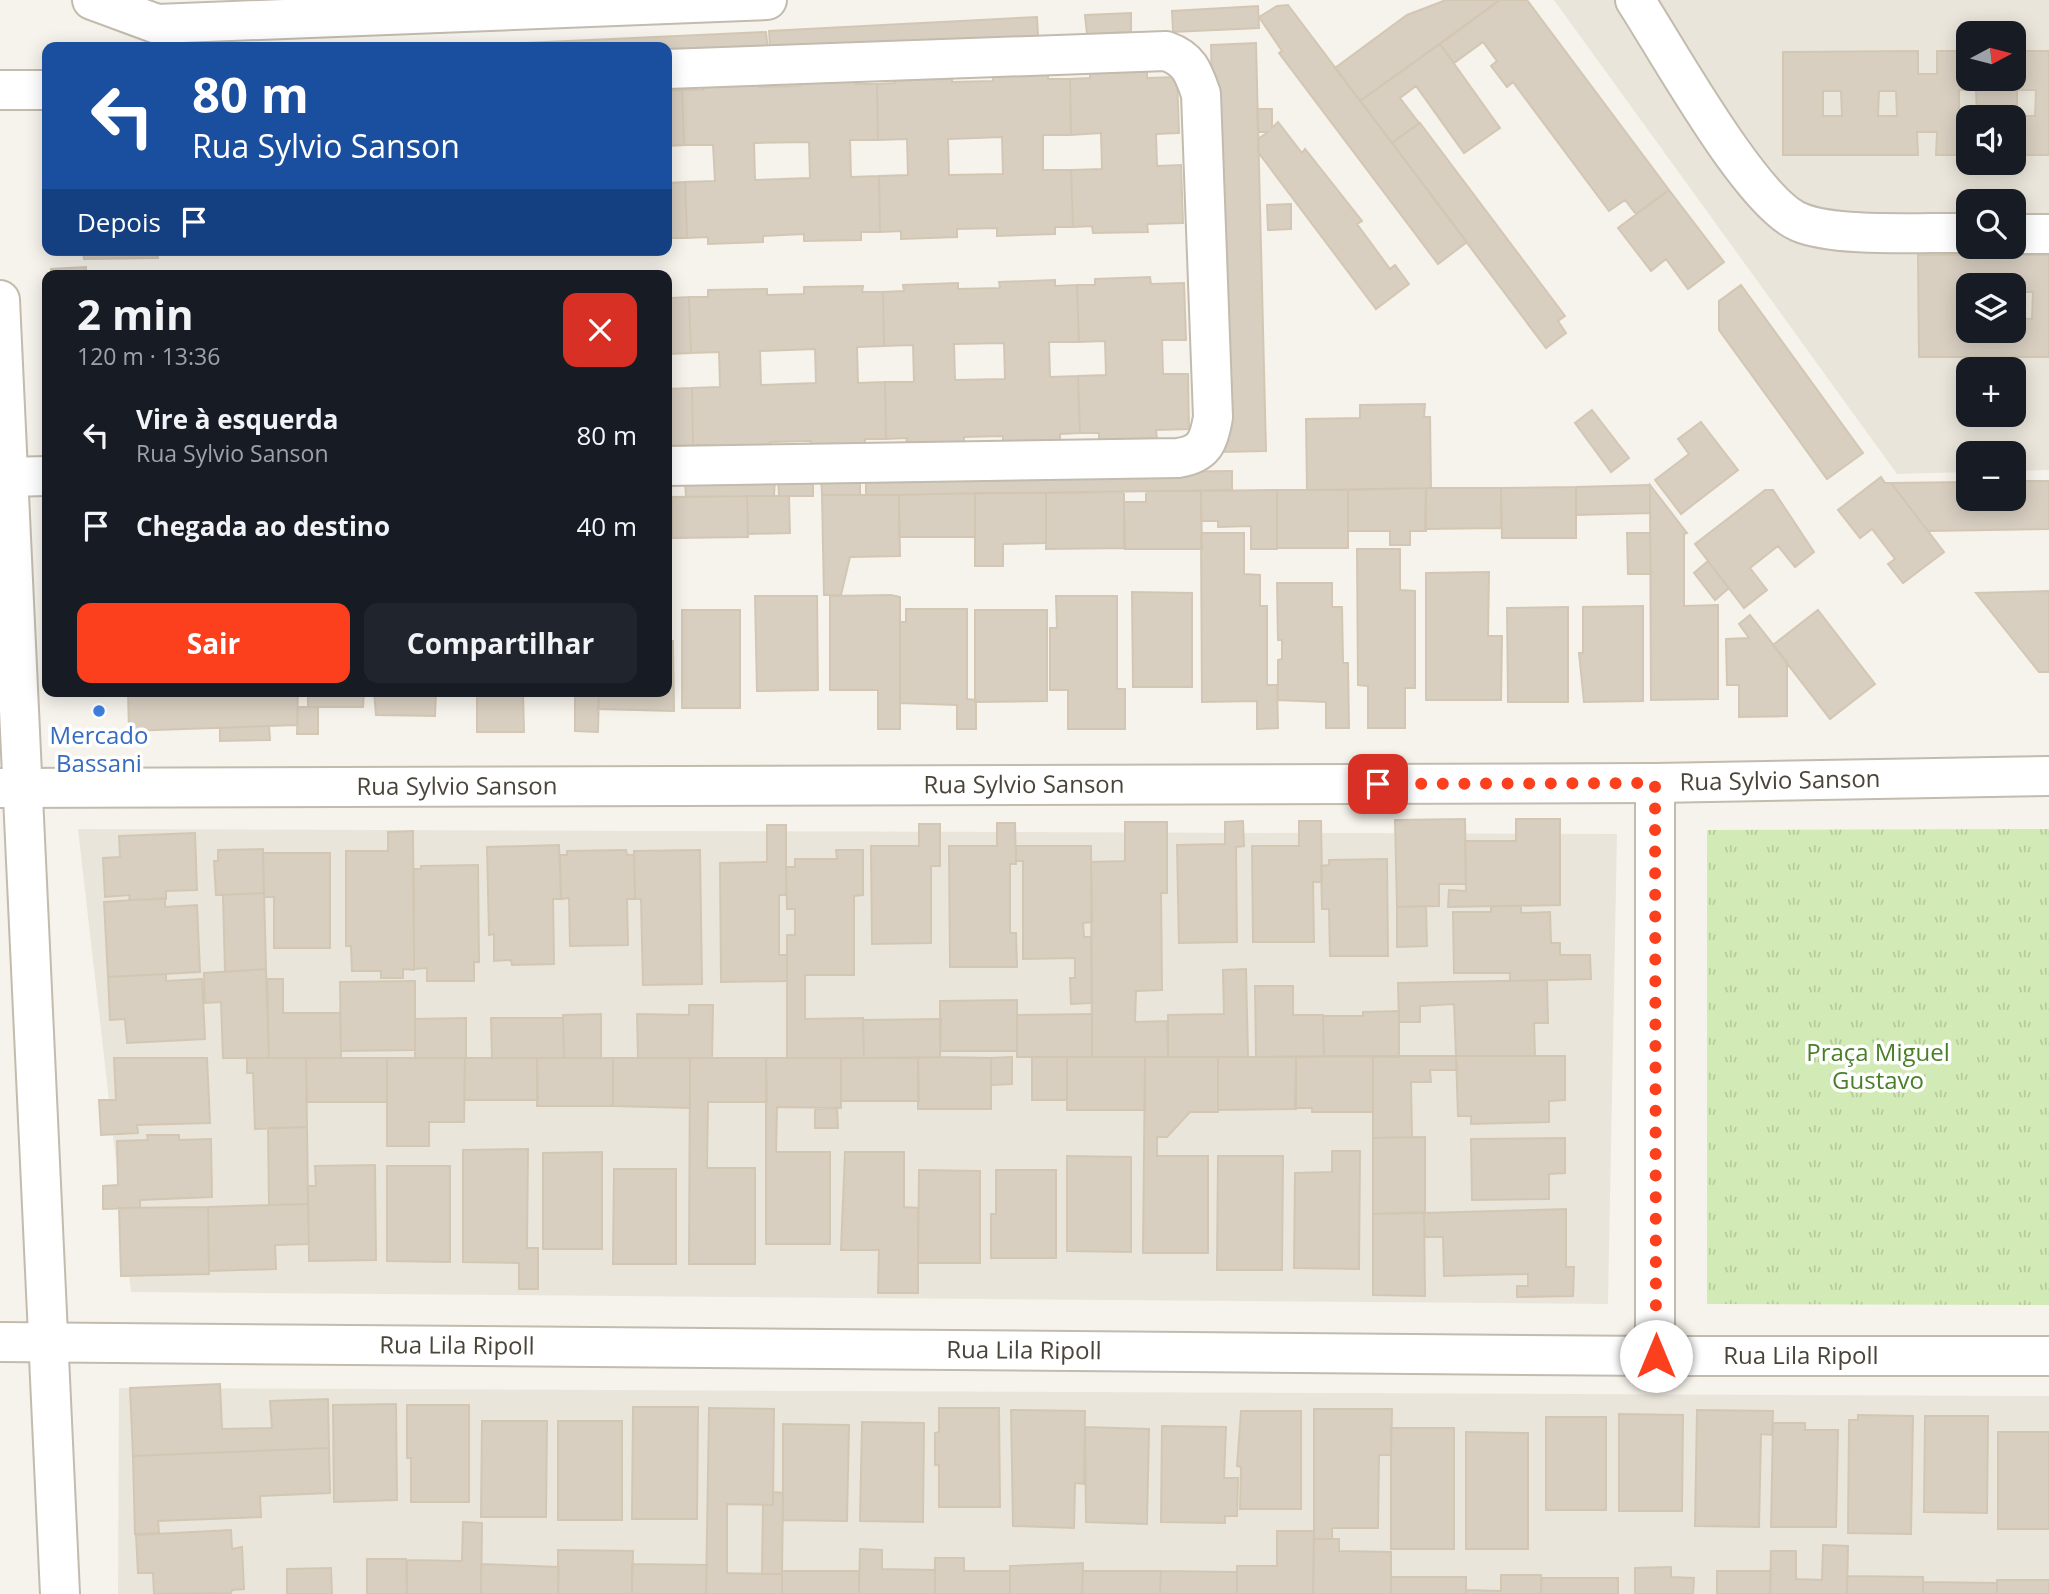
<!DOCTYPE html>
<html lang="pt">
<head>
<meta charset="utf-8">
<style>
  :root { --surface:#171b24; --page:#20242c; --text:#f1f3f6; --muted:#9ea1a6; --accent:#fc3f1d }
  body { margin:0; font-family:"Open Sans",sans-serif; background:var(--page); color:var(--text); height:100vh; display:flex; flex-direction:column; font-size:26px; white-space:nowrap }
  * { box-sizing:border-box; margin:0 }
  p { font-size:23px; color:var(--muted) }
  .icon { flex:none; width:38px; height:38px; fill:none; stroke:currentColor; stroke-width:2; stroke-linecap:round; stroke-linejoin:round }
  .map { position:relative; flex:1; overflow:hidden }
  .panel { position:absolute; left:42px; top:270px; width:630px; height:427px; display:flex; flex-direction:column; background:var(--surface); border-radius:14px; box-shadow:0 4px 18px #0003 }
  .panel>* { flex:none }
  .guide { position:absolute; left:42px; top:42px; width:630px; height:214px; border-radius:14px; box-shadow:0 4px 18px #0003; background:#1a4fa0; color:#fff; overflow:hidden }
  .needle { width:46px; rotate:83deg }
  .fabs { position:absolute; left:1956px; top:21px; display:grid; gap:14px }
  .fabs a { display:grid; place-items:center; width:70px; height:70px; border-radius:14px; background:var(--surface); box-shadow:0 4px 18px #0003; font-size:35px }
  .pin { position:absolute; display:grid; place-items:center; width:60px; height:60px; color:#fff; margin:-30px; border-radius:14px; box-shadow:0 4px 10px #0006 }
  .me { position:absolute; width:77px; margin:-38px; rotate:0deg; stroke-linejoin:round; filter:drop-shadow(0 0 5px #0008) }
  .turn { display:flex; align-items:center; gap:24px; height:147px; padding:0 35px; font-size:32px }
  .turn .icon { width:91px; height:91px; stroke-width:2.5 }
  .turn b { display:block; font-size:49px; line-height:60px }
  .then { display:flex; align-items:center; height:66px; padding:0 35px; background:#0003; gap:14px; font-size:26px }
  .round { display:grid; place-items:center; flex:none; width:74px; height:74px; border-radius:14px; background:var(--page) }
  .head { display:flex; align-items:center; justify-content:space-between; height:119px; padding:0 35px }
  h1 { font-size:42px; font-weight:700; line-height:52px }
  .primary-button { display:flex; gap:14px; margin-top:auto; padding:14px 35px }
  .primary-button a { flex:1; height:80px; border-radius:14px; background:var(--accent); color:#fff; font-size:28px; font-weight:700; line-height:80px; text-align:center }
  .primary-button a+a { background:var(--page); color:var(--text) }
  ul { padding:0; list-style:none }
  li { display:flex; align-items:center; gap:21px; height:91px; padding:0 35px }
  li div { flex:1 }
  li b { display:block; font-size:26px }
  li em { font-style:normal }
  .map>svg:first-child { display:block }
  .residential { fill:#eae5da; fill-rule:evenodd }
  .park { fill:url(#park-tufts) }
  .building { fill:#d8cfc1; stroke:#d3c7b4; stroke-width:2; fill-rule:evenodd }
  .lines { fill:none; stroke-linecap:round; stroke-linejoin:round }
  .minor-casing { stroke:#c2bbae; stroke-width:42 }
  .minor { stroke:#fff; stroke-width:38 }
  .route { stroke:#fc3f1d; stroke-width:12; stroke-dasharray:0 21.6 }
  .shop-dot { fill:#3f7fe0; stroke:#fff; stroke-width:2.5 }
  .labels { text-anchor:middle; stroke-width:7; stroke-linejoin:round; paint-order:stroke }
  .shop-label { font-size:24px; fill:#366cbe; stroke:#fff }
  .street-label { font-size:24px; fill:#4b4439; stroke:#fff }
  .park-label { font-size:24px; fill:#4a7f2a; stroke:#fff }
</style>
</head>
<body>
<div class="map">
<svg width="2049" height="1594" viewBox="0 0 2049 1594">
  <defs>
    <pattern id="park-tufts" width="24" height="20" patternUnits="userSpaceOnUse" patternTransform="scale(1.75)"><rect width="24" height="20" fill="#d2eab5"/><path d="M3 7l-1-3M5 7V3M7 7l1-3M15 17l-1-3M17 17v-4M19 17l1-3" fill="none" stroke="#b6ca9c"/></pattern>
  </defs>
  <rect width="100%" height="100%" fill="#f6f3ec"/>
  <path class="residential" d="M1554 0H2049V470L2014 471V453H1969V472L1897 474ZM1969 33H2014V79H1969ZM1969 117H2014V163H1969ZM1969 201H2014V247H1969ZM1969 285H2014V331H1969ZM1969 369H2014V415H1969Z
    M78 829 1617 834 1608 1304 131 1292Z
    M119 1388 2049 1396V1594H118Z"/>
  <path class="park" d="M2049 829V1305L1707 1304V830Z"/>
  <path class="building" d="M1446 0H1500L1360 101 1335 68 1407 15Z
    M1500 0H1527L1669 190 1636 214 1625 200 1609 211 1513 82 1507 87 1491 66 1497 61 1483 42 1454 63 1440 44Z
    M1288 5 1467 242 1438 264 1279 53 1282 51 1259 17 1277 6Z
    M1258 6 1259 28 1173 32 1172 11Z
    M1131 13V32L1087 34 1085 15Z
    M1037 17 1038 36 770 49 769 31Z
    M766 32 768 50 667 55V47H500V44Z
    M1256 43 1266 451 1221 452 1211 45Z
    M1440 44 1500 128 1464 153 1416 86 1400 98 1419 123 1392 143 1360 101Z
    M1918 51V74H1937V51H1969V79H2014V51H2049V155H2014V117H1969V155H1936L1937 132H1917L1918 155H1783V52ZM1959 90H1976L1977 116H1959ZM2017 90H2036L2035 116H2017ZM1823 91H1841L1842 116H1823ZM1879 91H1896L1897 116H1878Z
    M1147 70V78L1177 77 1179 133 1156 134 1157 166 1181 165 1183 223 1147 224 1148 232 1093 233 1092 226 1073 227 1071 170 1102 169 1101 133 1071 135 1070 79 1090 78V72Z
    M1048 73V79H1070L1071 135H1043V170H1071L1073 227H1055V234L997 236V228L957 229V237L901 239V231L880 232 879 176 908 175 907 139 878 140 877 84 895 83 894 78 952 76V82L993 81V74ZM1002 137 1003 174 949 175 948 139Z
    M857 79 856 84H877L878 140H850L851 177 879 176 880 232H861V240L804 241V234L763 236V242L708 244V237L687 238 685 182 715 181 713 145H684L682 90H703L702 83 760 81V87L800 86 799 80ZM809 142 810 178 755 180 754 143Z
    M682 90 684 145 667 146V91Z
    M1257 109H1272V128L1278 122 1302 153 1305 149 1362 221 1357 224 1390 269 1395 265 1409 284 1376 309 1258 152V139L1268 132H1258Z
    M1420 123 1565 316 1558 321 1566 333 1546 348 1392 143Z
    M685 182 687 238H667V183Z
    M1669 190 1724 262 1688 289 1666 259 1651 271 1618 228Z
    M1291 204V229L1268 230 1267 205Z
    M83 250H224L157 253 158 258 84 259Z
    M253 250H311V254L254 255Z
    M1918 255H2049V357H1919ZM1969 285H2014V292H2033L2032 319 2014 318V331H1969V319H1958V293L1969 292Z
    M86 267V275H51V269Z
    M1150 277 1151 284 1184 283 1186 340H1162L1163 374H1188L1189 429 1156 430 1157 438 1099 440V433H1080L1078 376 1106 375 1105 341 1079 342 1077 285H1095V279Z
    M1055 280V286L1077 285 1079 342H1049L1050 377 1078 376 1080 433 1060 434V441L1003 442V436L964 437V443L906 444 907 438 886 439 885 382H914L913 345 884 346 883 292 904 291 903 285 958 283V289L1000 288 999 282ZM1004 343 1005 379 955 380 954 344Z
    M1741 285 1863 453 1827 479 1719 330V301Z
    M863 286 862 292H883L884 346 857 347 858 383 885 382 886 439H865V446L811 448V441L770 442 771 449 714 450V445H693L692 388 720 387 719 352 691 353 689 297H708V290L767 289V295L804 294V287ZM815 349 816 383 761 385 760 351Z
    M667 291H671V298L689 297 691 353 667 354Z
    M692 388 693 445 673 446 674 451H667V389Z
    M1425 404 1424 417H1430L1431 488 1307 490 1306 419 1360 418V405Z
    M1592 410 1629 458 1611 472 1575 423Z
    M1701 422 1738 470 1681 514 1655 480 1689 454 1678 439Z
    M1232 471V490L866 495V476Z
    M821 474H860V495H822Z
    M813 477V496H779L778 478Z
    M1881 477 1885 483H1891L1944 552 1903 583 1888 564 1895 559 1872 529 1860 538 1838 510Z
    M775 478 774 496 686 497 685 480Z
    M2014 481H2049V529L1928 531 1891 483 1969 482V499H2014Z
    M1650 485 1687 533 1684 534V606L1718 605V699L1651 700Z
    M1650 485V513L1576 515V487Z
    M1576 487V538H1502L1501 488Z
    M1426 488H1501V528L1425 529Z
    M1426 488V531H1410V545H1390V531H1348V490Z
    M1277 490V549H1251V526L1218 527V521H1201V491Z
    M1277 490H1348V548H1277Z
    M1765 490H1773L1814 552 1795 567 1778 546 1750 568 1767 590 1744 608 1695 544Z
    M1146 491H1201L1202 549H1125L1124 502H1146Z
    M1124 492V548L1046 549V493Z
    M975 493V537H899V495Z
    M975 493H1046V543L1003 544V566H975Z
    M822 495H899L900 556 850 557 841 595H824Z
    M747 496 748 537 672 538V497Z
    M747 496H789L790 533 748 534Z
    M672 497V528H667V498Z
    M1201 533H1244V574L1260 575V606H1267V685H1277L1278 728 1257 729V701L1202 702Z
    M1627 533H1650L1651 574H1628Z
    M1357 549H1400V590L1415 591V688H1405V728H1368V686L1358 685Z
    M1708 561 1729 588 1715 600 1694 573Z
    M1489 572 1488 636H1502L1501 700H1426V573Z
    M1277 583H1332V607H1342L1343 663H1348L1349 728H1326V702L1278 700V660L1282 659V640H1278Z
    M2049 591V672H2039L1976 593Z
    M1132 592 1192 593V687H1133Z
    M891 595 900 597V729H878V690H830V596Z
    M755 596H817L818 690 757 691Z
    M1056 596H1117V689H1125V729H1068V690H1050V628H1057Z
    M1643 606V701L1584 702 1579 653H1583V607Z
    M1568 607V702H1508L1507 608Z
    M906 609H967V699L976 700V729H957V705L900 703V622H906Z
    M682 610H740V708H682Z
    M975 610H1047V701L975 702Z
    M1818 610 1875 684 1830 719 1773 645Z
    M1750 615 1787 662V716L1739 717V685H1727L1726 639 1749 638 1739 624Z
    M667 641H673L674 711 598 709 599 691H667Z
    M128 691H298L297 725 129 731Z
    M308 691H364L363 707H308Z
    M374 691H436L435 716 376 715Z
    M453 691H523L524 732H477V694H453Z
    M533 691H599L598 732 575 731V693Z
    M298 707H318V734H297Z
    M269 726 270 740 220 741V728Z
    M1465 819 1466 884H1439V906L1397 907 1395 820Z
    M1516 819H1560V905L1448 907 1449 890 1466 891 1465 841H1516Z
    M1243 821 1244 846 1236 847 1237 942 1179 943 1177 845 1225 844V822Z
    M1299 821H1321L1322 882H1313L1314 942H1253L1252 846H1299Z
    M1125 822H1167V893H1161L1162 990 1136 991 1135 1022 1167 1021 1168 1057H1092L1091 862 1125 861Z
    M997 823H1015L1016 864H1010V933H1016L1017 967H950L949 846H997Z
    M919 824H940V866H931V943L872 944 871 846H919Z
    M767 825H786V895H779V955H787V981L721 982 720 863 767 862Z
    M413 831 414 970 403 969V978H381V971H352L351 946H346V851H388V832Z
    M195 833 197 890 166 891V899L129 900 130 895 105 897 103 858 120 857 119 836Z
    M559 845 561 899H553L554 964 512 965 511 960 494 961V934L489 935 487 847Z
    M1016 846H1091L1092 922 1083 923 1084 937H1091L1092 1003 1071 1004 1070 978H1075V958L1023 959V861H1016Z
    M263 849 264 893 216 895 214 861H218V850Z
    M626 850 627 855 634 854 635 899H627L628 945 570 946 569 898 561 899 560 855H567V851Z
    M700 850 702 984 643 985 641 899H635L634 851Z
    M836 850H863V895L854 896V975H805V1019L863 1018 864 1058H787V935H795V909H787L786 867H795V859H837Z
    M263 853H330V948H274V897H264Z
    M1387 859 1388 956H1330L1329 909H1322L1321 866 1329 865V860Z
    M478 865 479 962H474V981H427V968L414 969V869H421V866Z
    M264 893 266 969 225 972 223 895Z
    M165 898V907L197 905 200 972 108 977 104 902Z
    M1426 906 1427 946 1397 947V907Z
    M1491 906H1521V913L1550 912 1551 943H1560V955H1590L1591 979 1510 981V973H1454L1453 912H1491Z
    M266 969 269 1058H223L221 1002 205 1003 204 973Z
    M1246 969 1248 1057H1168V1015L1224 1014 1223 970Z
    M166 974V981L202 979 205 1039 127 1043 125 1019 110 1020 108 977Z
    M267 979H283V1013H340L341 1058H269Z
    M1547 980 1548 1023H1534L1535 1056H1456L1454 1004 1420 1006V1022H1399L1398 983Z
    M415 981V1050L341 1051 340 982Z
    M1255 986H1293V1015H1323L1324 1056 1256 1057Z
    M1017 1000V1051H940V1001Z
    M689 1005H713L712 1058H638L637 1014 689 1015Z
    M1399 1011V1057L1324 1056 1323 1016H1363V1012Z
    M601 1014V1058H564L563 1015Z
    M1092 1014V1057H1017V1015Z
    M466 1018V1058H415V1019Z
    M491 1018H563L564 1058H492Z
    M941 1019 940 1057 864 1058 863 1020Z
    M1373 1056H1456L1457 1070H1430L1431 1082H1411L1412 1137 1373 1138Z
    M1373 1056V1112H1312V1108H1295L1296 1057Z
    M1456 1056H1565V1100L1549 1101V1122L1471 1124V1116H1458Z
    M940 1057 991 1058V1109H918V1058Z
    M1012 1057V1084L991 1085V1058Z
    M1032 1057H1067V1100H1032Z
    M1067 1057H1145V1110H1067Z
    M1145 1057H1218V1112H1190L1167 1137H1157V1156H1208V1253H1143Z
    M1218 1057H1296V1109L1218 1110Z
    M114 1058H207L210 1123 137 1125 138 1133 101 1135 99 1100H116Z
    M247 1058H306L307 1127 255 1129 253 1073H247Z
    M306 1058H387V1102H307Z
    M387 1058H465L464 1122H429V1146H387Z
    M465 1058H537L538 1100H464Z
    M537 1058H613V1106H537Z
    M613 1058H690V1108L613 1106Z
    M690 1058H766L767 1102H708L707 1168H755V1264H689Z
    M766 1058H841V1108L777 1107 776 1152H830V1244H766Z
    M841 1058H918L919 1101H841Z
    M837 1108 838 1128H815V1109Z
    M307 1127 308 1204 269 1205 268 1128Z
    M147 1135H179V1140L211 1139 212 1197 140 1200V1208L103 1209V1186L118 1185 117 1141 148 1140Z
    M1425 1137V1212L1373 1214V1138Z
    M1565 1138V1173L1549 1174V1199L1472 1200 1471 1139Z
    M528 1149 527 1248H538V1289H519V1263L463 1262V1150Z
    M1332 1151H1360L1359 1269 1294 1268 1295 1173 1332 1172Z
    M602 1152V1249H543V1153Z
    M845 1152H904V1207L918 1208V1293H878L879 1250H841Z
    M1067 1156 1131 1157V1252L1067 1251Z
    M1218 1156H1283L1282 1270H1217Z
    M375 1165 376 1260 309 1261 308 1186H316L315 1166Z
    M387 1166H450V1262L387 1261Z
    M614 1169H676V1264H613Z
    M919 1170 980 1171V1263H918Z
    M996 1170H1056V1258H991V1214H996Z
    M308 1204 309 1244 275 1245 276 1269 209 1271 208 1207Z
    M208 1207 209 1274 121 1276 119 1208Z
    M1566 1209V1267H1574L1573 1296 1517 1297V1286H1528V1274L1444 1276 1443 1237H1425L1424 1213Z
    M1424 1213 1425 1296 1373 1295V1214Z
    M220 1384 222 1429 272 1428 270 1401 328 1399 329 1448 133 1456 130 1388Z
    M396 1404 397 1500 334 1502 333 1405Z
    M407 1405H469V1502H411V1458H407Z
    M633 1407H698L697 1519H632Z
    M709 1408 774 1409 773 1505 727 1504V1573L782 1574V1594H706Z
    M939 1408H999L1000 1507H939V1465H935V1433L939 1432Z
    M1314 1409H1392L1391 1455H1379L1378 1528H1332V1539H1314Z
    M1011 1410 1085 1411 1084 1484 1075 1483 1074 1528 1013 1526Z
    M1697 1410 1773 1411 1772 1435 1761 1434 1759 1527 1695 1526Z
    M1241 1411H1301V1509H1240L1241 1467 1237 1466Z
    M1619 1414 1683 1415 1682 1511H1619Z
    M1858 1415 1913 1416 1911 1534 1848 1533 1849 1420H1858Z
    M1925 1416H1988L1987 1513 1924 1512Z
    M1546 1417H1606V1510H1546Z
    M482 1421H547L546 1517H481Z
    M558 1421H622V1520H558Z
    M862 1422 924 1423 923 1522 860 1521Z
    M1773 1423H1805V1430H1838L1836 1527H1771Z
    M783 1424 849 1425 847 1521 783 1520Z
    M1162 1426 1226 1427 1224 1478H1238L1237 1516H1225V1523L1161 1522Z
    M1085 1427 1149 1429 1147 1524 1086 1522Z
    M1391 1428H1454V1549H1391Z
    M1466 1432 1528 1433V1549H1466Z
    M1998 1432H2049V1529H1998Z
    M329 1448 330 1493 260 1496 261 1517 158 1521 159 1533 135 1534 133 1456Z
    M773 1492 783 1493 782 1574H762L763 1505H773Z
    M463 1522 482 1523 481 1594H407V1560L462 1561Z
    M231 1530 232 1549 242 1547 244 1589 232 1590 231 1593 154 1594 153 1573H138L136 1535Z
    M1277 1531H1314L1313 1594H1237V1566H1277Z
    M1314 1539H1339V1551L1391 1552V1594H1313Z
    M1823 1545 1848 1546 1847 1594H1770L1771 1551H1796V1579L1822 1580Z
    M860 1549 882 1550V1569L935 1570V1594H859Z
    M558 1550 633 1551 632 1594H558Z
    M935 1558H964V1571H1010V1594H935Z
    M367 1559H406L407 1594H367Z
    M1083 1563 1082 1594H1010V1566Z
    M481 1564 559 1567 558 1594H481Z
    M632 1564 707 1565 706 1594H632Z
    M1671 1567V1577L1694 1578 1693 1594H1635V1568Z
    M331 1568 332 1594H287V1569Z
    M782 1571H859V1594H782Z
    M1083 1571H1161L1160 1594H1082Z
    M1161 1571 1237 1572V1594H1160Z
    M1717 1571H1771L1770 1594H1717Z
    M1501 1575H1541V1594H1466V1590L1501 1591Z
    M1847 1576 1923 1577V1594H1847Z
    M1391 1577H1466V1594H1391Z
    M1542 1578H1618V1594H1541Z
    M1997 1580H2049V1594H1997Z
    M1923 1582 1997 1583V1594H1923Z"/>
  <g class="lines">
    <defs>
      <g id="minor">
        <path d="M92 0 157 24 767 0"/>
        <path d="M1635 0C1667 49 1751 202 1799 222 1836 238 1925 232 1969 233"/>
        <path d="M667 69 1166 51C1189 59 1193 71 1201 94L1213 417C1209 442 1204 454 1178 458L667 466"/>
        <path d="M0 90H47"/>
        <path d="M2014 234H2049"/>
        <path d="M0 300 60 1594"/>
        <path d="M8 477 47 476"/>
        <path d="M1655 783V1356"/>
        <path id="s1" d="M0 788 1655 783 2049 776"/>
        <path id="s2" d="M0 1342 1655 1356H2049"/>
      </g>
    </defs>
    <use href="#minor" class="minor-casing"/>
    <use href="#minor" class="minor"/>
  </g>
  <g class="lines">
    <path class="route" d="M1378 784 1655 783 1656 1356"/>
  </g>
  <circle class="shop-dot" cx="99" cy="711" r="7"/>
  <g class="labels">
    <g class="shop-label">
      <text x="99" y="744">Mercado<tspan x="99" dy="28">Bassani</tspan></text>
    </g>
    <g class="street-label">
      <text dy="8" stroke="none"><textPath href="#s1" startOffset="1780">Rua Sylvio Sanson</textPath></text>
      <text dy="8" stroke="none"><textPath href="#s1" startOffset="1024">Rua Sylvio Sanson</textPath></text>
      <text dy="8" stroke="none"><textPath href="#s1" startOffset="457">Rua Sylvio Sanson</textPath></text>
      <text dy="8" stroke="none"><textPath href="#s2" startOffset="457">Rua Lila Ripoll</textPath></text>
      <text dy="8" stroke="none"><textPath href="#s2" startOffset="1024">Rua Lila Ripoll</textPath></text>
      <text dy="8" stroke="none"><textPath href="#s2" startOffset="1801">Rua Lila Ripoll</textPath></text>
    </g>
    <g class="park-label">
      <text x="1878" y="1061">Praça Miguel<tspan x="1878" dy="28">Gustavo</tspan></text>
    </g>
  </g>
</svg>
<div class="fabs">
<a><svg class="needle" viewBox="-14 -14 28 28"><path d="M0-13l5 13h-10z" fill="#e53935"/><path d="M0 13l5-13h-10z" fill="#9ea1a6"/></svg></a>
<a><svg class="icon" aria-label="sound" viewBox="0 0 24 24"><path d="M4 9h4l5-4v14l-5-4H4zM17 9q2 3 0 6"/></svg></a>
<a><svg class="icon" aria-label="search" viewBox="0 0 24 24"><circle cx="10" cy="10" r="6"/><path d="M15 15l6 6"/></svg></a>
<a><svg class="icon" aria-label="layers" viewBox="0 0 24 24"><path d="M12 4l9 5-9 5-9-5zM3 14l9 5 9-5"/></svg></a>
<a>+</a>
<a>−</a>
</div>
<div class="pin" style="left:1378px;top:784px;background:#d93025"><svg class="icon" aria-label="arrive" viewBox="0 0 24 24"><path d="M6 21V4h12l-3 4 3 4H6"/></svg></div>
<svg class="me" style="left:1656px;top:1356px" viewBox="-20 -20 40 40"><circle r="19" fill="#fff"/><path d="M0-13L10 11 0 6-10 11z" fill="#fc3f1d"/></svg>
<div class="guide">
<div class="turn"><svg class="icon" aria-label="left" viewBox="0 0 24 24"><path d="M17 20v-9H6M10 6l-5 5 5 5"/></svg><div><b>80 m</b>Rua Sylvio Sanson</div></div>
<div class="then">Depois<svg class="icon" aria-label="arrive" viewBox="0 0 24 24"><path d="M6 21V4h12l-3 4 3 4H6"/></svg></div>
</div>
<section class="panel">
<div class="head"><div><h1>2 min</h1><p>120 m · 13:36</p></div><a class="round" style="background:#d93025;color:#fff"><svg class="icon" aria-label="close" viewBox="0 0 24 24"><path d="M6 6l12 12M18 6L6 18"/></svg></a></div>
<ul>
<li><svg class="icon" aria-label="left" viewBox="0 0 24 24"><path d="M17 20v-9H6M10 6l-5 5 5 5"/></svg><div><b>Vire à esquerda</b><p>Rua Sylvio Sanson</p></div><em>80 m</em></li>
<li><svg class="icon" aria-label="arrive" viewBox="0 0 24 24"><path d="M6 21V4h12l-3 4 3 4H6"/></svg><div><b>Chegada ao destino</b></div><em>40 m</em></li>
</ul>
<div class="primary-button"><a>Sair</a><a>Compartilhar</a></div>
</section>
</div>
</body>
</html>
